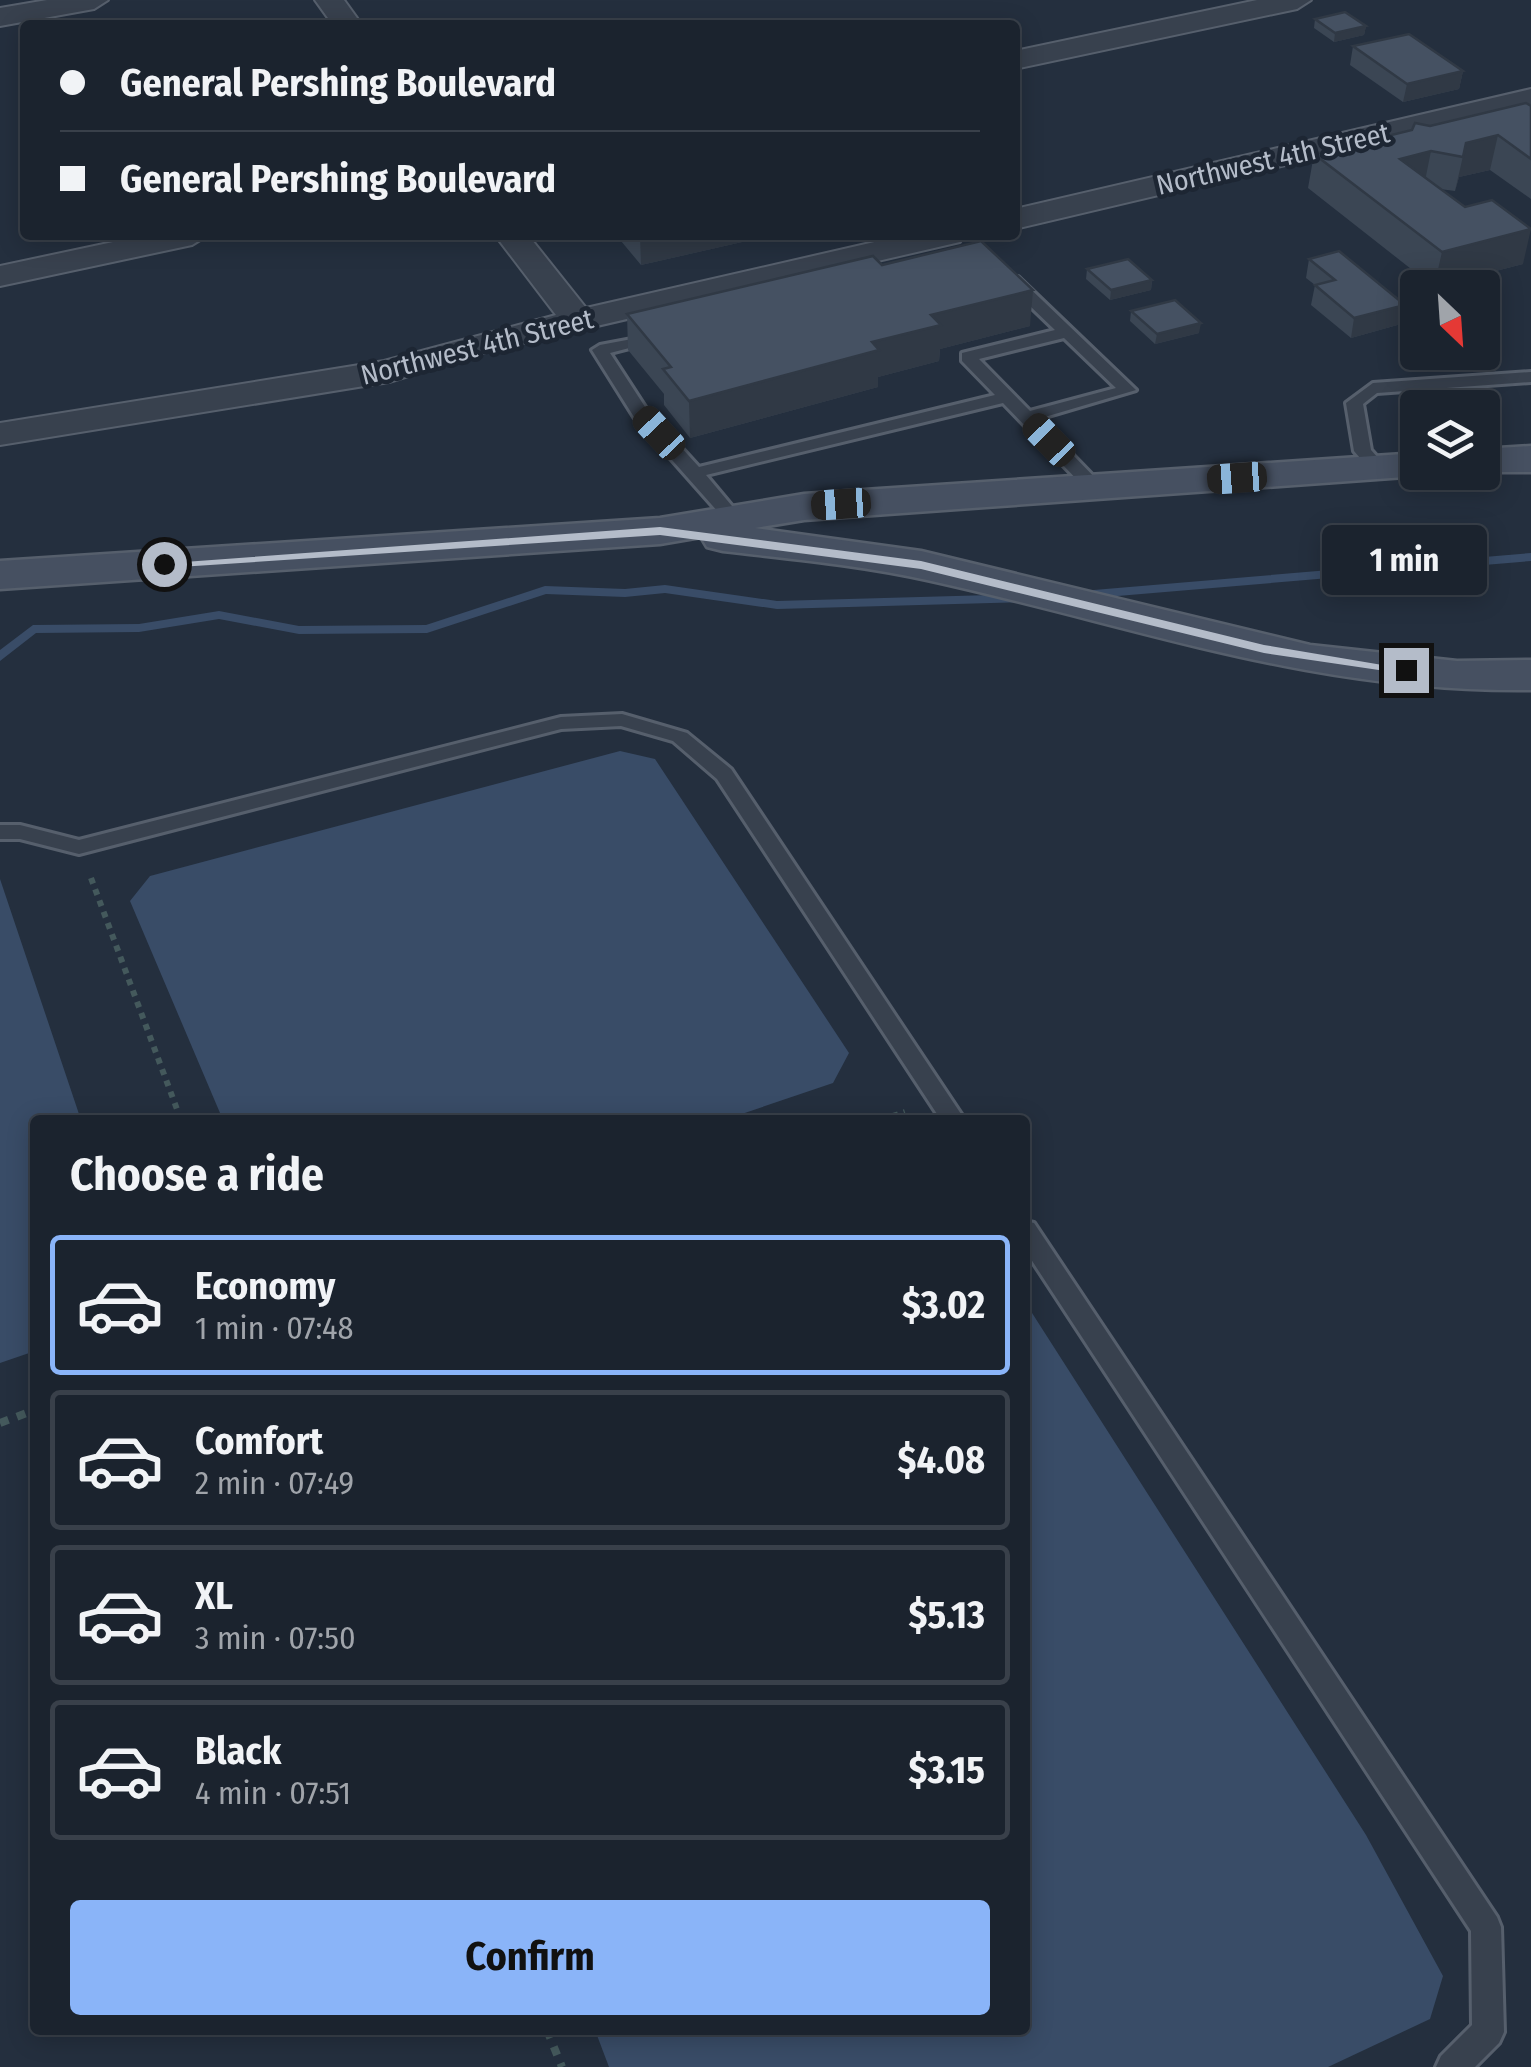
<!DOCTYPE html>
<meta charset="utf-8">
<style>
:root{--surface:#1b232e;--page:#282f3a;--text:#f1f3f6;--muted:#a0a4aa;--line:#39404a;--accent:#8ab4f8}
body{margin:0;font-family:"Fira Sans Condensed",sans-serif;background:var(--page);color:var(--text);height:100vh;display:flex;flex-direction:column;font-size:38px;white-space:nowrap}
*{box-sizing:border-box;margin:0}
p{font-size:32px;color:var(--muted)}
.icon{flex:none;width:55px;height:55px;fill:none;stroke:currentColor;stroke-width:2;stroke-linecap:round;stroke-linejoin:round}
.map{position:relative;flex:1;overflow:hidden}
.details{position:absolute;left:30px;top:1115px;width:1000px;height:920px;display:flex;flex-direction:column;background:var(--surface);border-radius:10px;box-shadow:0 5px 25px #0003,0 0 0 2px var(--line)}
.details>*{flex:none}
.hud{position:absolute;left:20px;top:20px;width:1000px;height:220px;border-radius:10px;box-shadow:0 5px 25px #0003,0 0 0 2px var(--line);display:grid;align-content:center;height:220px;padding:0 40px;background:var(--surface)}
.needle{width:65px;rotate:155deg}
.controls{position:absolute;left:1400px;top:270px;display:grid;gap:20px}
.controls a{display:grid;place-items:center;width:100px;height:100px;border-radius:10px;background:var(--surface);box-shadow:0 5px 25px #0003,0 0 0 2px var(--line);font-size:50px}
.end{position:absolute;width:45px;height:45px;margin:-22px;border:12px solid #b4bcc9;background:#111;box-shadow:0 0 0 5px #111}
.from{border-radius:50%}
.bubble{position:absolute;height:70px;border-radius:10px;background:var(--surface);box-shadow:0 5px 25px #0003,0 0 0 2px var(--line);font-size:32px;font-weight:700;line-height:70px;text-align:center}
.car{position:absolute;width:30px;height:60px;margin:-30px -15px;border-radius:12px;box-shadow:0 0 8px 2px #0007;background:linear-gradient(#222 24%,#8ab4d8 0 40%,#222 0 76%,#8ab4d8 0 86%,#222 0)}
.hud b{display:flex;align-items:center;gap:35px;height:95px;font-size:38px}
.hud b+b{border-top:2px solid var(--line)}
.hud i{width:25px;height:25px;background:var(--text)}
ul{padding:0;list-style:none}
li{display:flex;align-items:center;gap:30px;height:140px;margin:0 20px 15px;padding:0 20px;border:5px solid var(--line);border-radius:10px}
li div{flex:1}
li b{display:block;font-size:38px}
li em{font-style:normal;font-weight:700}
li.selected{border-color:var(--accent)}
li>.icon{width:90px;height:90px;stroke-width:1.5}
h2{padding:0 40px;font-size:45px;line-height:120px}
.button{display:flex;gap:20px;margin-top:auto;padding:20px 40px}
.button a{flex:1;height:115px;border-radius:10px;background:var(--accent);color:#111;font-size:40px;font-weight:700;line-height:115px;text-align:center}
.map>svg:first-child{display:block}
.water{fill:#394c67}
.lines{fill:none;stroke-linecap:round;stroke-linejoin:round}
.stream{fill:#394c67;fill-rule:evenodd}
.service-casing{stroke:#565f6c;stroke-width:6}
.minor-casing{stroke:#565f6c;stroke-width:4}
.secondary-casing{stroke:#565f6c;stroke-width:5}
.path-far1{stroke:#44595c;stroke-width:6;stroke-dasharray:6 6;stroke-linecap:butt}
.path{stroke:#44595c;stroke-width:8;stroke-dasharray:9 9;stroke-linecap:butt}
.service{fill:#38414e;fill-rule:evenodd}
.minor{fill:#38414e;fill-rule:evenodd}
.secondary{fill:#465061;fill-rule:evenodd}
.wall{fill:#3b4654}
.shaded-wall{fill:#303945}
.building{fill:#455162;stroke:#303945;stroke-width:2.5}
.route{fill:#b4bcc9}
.labels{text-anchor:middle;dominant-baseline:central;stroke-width:9;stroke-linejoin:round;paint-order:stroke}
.far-street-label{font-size:28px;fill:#b4bcc9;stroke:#1d2633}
</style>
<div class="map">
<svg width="1531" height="2067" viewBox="0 0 1531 2067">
<rect width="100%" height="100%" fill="#242f3e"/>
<path class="water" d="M620,751L655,759L849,1053L833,1083L724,1120H223L130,901L150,876Z
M0,879L81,1120H35V1351L0,1363Z
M1025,1302L1366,1835L1443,1976L1430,2019L1328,2067H609L595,2030H1025Z"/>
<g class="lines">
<path class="stream" d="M1531,553V561L1082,599L1076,595L1082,591Z
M665,585L777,601L1024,594L1030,598L1024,602L777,609L665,593L625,597L546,594L427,633L299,634L219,619L139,632L36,633L0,661V650L33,625L139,624L219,611L299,626L426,625L545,586L625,589Z"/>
<g class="service-casing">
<path id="service" d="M1006,277H1018L1136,390L1038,419L1101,484V492H1089L1003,403L706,475L742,518L733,523L727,522L634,417L592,350L600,345L664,333V339L610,353L647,410L699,467L995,395L962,361V353L1055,330L1006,283ZM1064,338L1116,388L1030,411L979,359Z
M1531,372V382L1377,393L1363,404L1371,450L1388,469L1385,473H1373L1354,451L1346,403L1373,383Z
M622,714L687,733L731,769L965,1120H941L717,779L673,741L621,726L561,729L79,854L20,839H0V825H20L79,840L561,717Z
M1025,1221L1034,1223L1497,1917L1501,1927L1504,2032L1499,2043L1475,2067H1436L1441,2056L1472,2025L1471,1931L1025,1250Z"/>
</g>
<g class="minor-casing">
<path id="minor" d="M47,0H108L94,9L0,26V8Z
M315,0H344L362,25H333Z
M1257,0H1311L1297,9L1015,69V51Z
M1531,89V107L1015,229V209Z
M146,235H208L192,245L0,286V266Z
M495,235H528L586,308L905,235H964L960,242L489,351L389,382L0,445V423L384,361L556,315Z"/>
</g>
<g class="secondary-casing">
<path id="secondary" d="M1531,446V472H1473H1482V449Z
M1418,453V472L1433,475L804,520L755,528L921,551L1310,645L1457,661L1531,660V690C1310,693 1138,626 927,580C860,565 791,559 723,551L707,547L701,537L660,544L0,589V561L660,518L804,494Z"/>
</g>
<path class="path-far1" d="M91,878L181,1120
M881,1120L905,1112"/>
<path class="path" d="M0,1423L35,1410
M547,2030L562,2067"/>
<use href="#service" class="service"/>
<use href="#minor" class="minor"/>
<use href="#secondary" class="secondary"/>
</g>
<path class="wall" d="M1315,19L1366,26L1364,35L1334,42L1314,28Z
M1353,46L1463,71L1459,89L1403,102L1350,65Z
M1531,106V199L1490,170L1459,177L1455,191L1440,189L1523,264L1434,287L1308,188L1314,154L1430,126Z
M616,235H773L641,265Z
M1309,259L1401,324L1351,338L1311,305L1315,285L1306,278Z
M1087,269L1152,280L1151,290L1110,300L1086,279Z
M1131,311L1199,333L1155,344L1130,321Z
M627,314L1030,326L940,349L939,361L878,377V387L690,438L664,405V394L628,350Z"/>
<path class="shaded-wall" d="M1366,26L1364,35L1334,42L1335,33Z
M1463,71L1459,89L1403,102L1407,84Z
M1498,135L1490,170L1459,177L1455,191L1466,143Z
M1431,151L1424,186L1400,159Z
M1531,229L1523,264L1434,287L1442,252Z
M640,235H773L641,265Z
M1152,280L1151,290L1110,300L1111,290Z
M1033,290L1030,326L940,349L939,361L878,377V387L690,438L689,401L872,342L931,315Z
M1405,305L1401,324L1351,338L1354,318Z
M1201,323L1199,333L1155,344L1157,334Z"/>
<path class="building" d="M1345,12L1366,26L1335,33L1315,19Z
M1409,34L1463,71L1407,84L1353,46Z
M1526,103L1531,106V159L1498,135L1466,143L1463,157L1431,151L1400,159L1465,207L1492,200L1531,229L1442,252L1314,154L1412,130L1415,123L1430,126Z
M981,241L1033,290L931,315L941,325L872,342L879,350L689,401L663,369L671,367L627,314L873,256L882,265Z
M1339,251L1405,305L1354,318L1315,285L1335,280L1309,259Z
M1128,259L1152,280L1111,290L1087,269Z
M1175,300L1201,323L1157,334L1131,311Z"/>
<path class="route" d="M660,527L921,561L1264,645L1412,670L1406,674L1264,653L921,569L660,535L164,568L157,564Z"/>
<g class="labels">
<g class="far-street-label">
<text transform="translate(1273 159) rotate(-13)">Northwest 4th Street</text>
<text transform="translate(477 347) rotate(-14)">Northwest 4th Street</text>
</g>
</g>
</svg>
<div class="controls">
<a><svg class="needle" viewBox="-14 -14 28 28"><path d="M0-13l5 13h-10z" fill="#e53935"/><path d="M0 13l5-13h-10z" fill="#a0a4aa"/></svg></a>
<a><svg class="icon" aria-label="layers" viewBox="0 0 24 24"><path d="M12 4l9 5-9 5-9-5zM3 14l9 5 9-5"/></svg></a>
</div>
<i class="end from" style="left:164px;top:564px"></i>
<i class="end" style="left:1406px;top:670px"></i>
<div class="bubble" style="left:1322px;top:525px;width:165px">1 min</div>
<i class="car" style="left:659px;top:433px;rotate:317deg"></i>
<i class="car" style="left:1049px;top:440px;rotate:316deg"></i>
<i class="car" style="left:1237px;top:478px;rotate:266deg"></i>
<i class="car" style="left:841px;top:504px;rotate:266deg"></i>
<div class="hud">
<b><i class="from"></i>General Pershing Boulevard</b>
<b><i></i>General Pershing Boulevard</b>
</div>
<section class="details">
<h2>Choose a ride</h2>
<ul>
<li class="selected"><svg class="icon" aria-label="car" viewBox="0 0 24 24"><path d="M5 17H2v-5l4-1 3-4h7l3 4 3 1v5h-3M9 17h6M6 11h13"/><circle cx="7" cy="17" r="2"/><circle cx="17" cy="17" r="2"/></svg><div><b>Economy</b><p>1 min · 07:48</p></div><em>$3.02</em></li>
<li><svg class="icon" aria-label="car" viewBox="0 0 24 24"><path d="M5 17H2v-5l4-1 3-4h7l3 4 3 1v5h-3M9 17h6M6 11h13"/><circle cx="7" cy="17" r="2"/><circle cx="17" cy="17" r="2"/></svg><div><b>Comfort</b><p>2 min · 07:49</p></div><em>$4.08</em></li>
<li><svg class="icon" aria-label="car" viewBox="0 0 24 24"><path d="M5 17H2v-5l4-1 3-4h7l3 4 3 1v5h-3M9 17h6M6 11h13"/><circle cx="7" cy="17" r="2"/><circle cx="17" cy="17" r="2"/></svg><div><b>XL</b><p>3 min · 07:50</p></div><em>$5.13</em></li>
<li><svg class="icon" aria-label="car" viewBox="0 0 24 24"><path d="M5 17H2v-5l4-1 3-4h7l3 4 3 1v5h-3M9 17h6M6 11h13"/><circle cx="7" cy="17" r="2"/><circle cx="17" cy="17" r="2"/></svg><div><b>Black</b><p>4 min · 07:51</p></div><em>$3.15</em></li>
</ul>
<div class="button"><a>Confirm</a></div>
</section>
</div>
